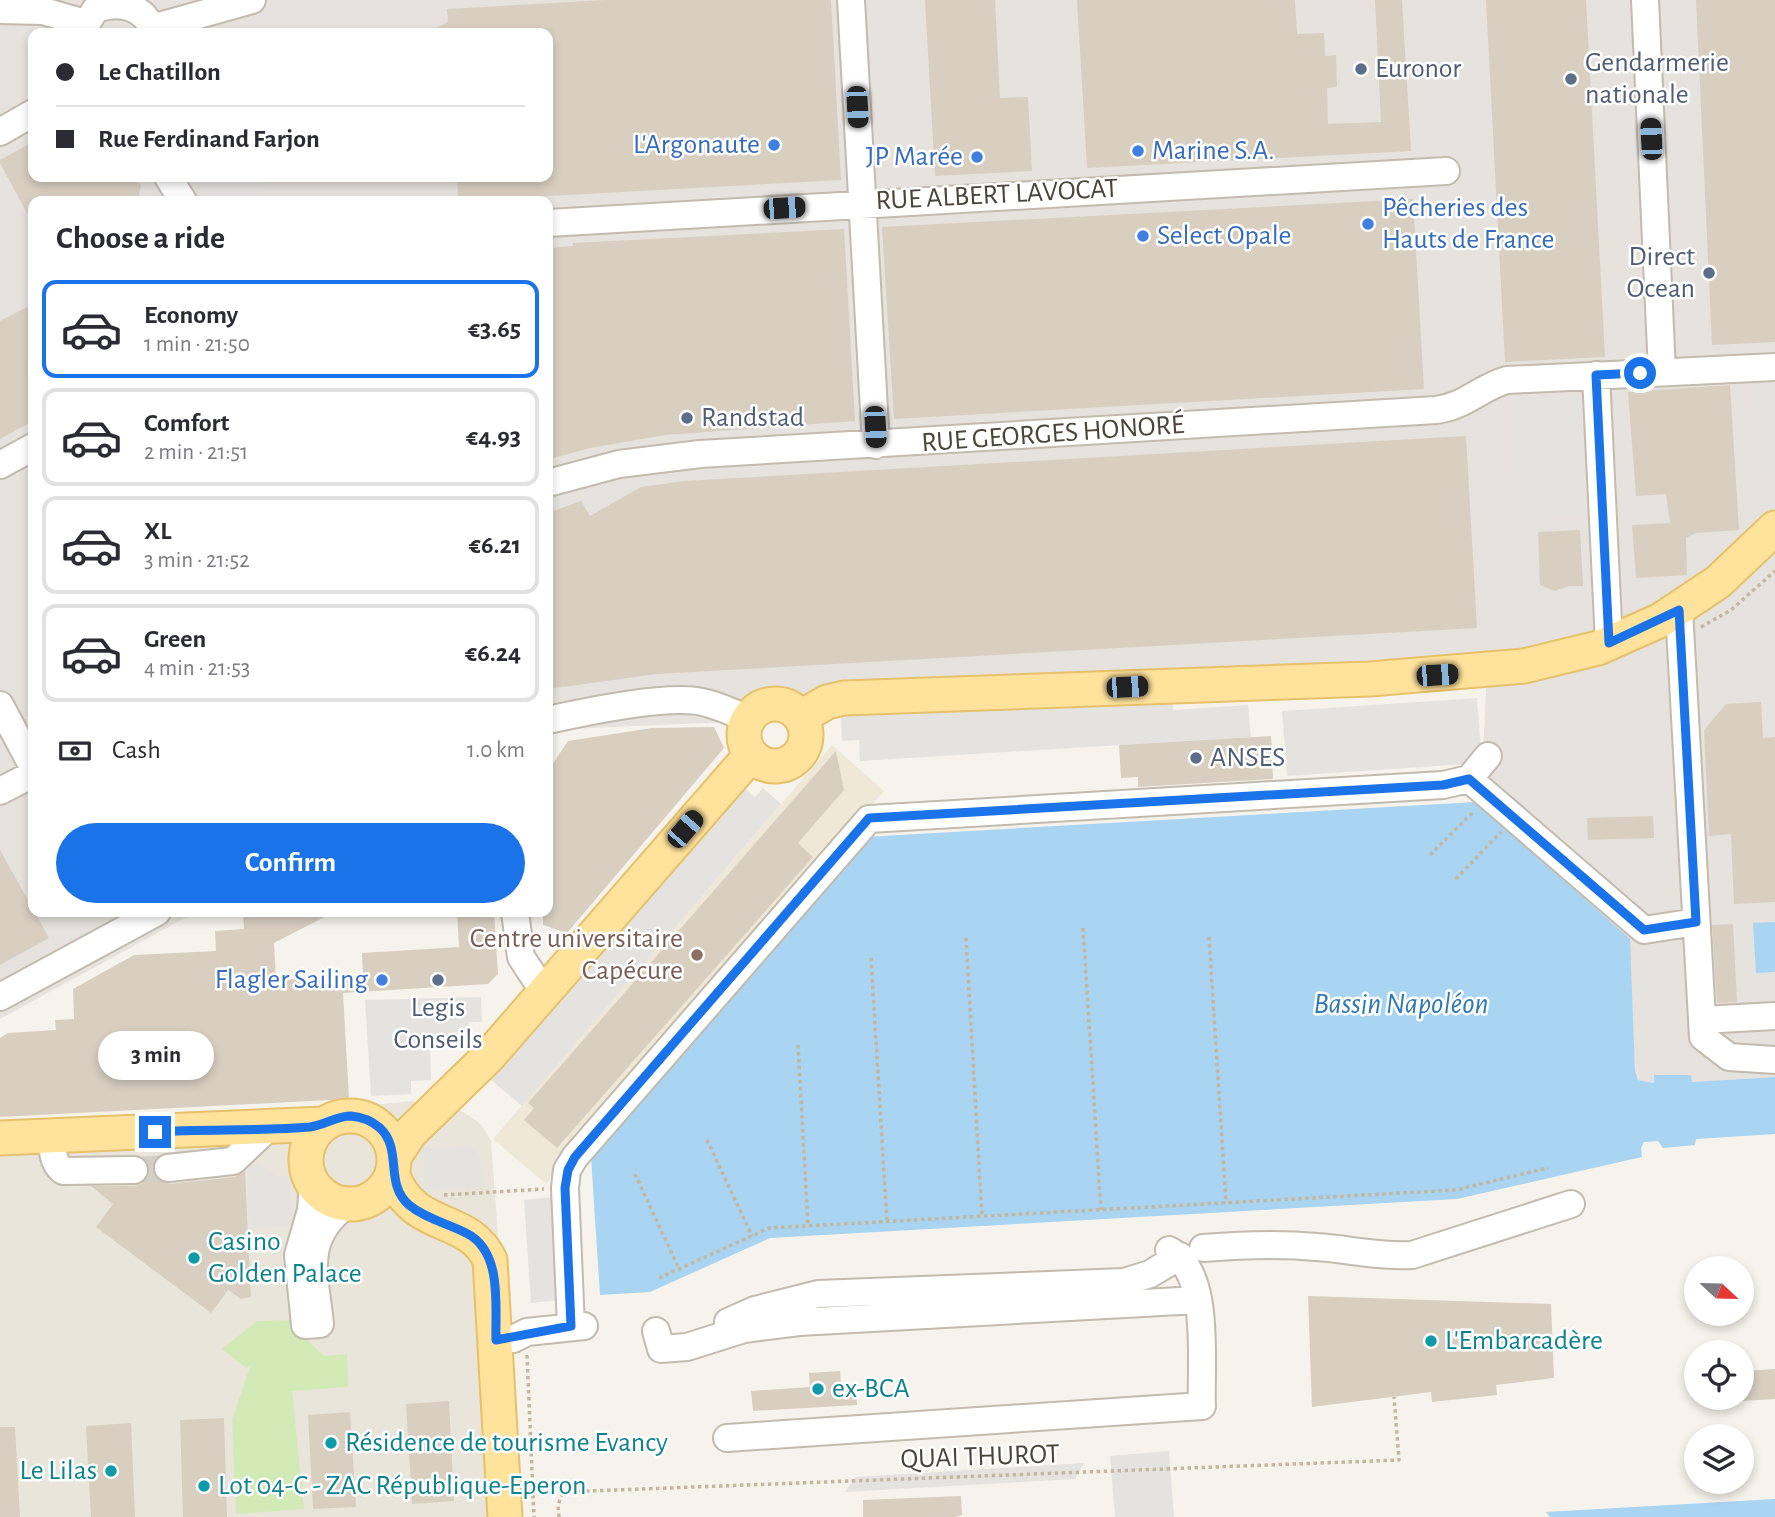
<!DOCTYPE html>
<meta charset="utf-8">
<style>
:root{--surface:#fff;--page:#f7f7f7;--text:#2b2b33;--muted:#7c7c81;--line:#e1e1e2;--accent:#1a73e8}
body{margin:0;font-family:"Alegreya Sans",sans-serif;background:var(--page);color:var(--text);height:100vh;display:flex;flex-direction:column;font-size:26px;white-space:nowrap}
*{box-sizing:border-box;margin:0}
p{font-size:23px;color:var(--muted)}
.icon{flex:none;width:38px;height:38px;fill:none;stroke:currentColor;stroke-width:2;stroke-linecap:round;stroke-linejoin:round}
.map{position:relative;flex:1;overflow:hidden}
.side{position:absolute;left:28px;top:196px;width:525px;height:721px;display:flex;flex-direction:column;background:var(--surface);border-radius:14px;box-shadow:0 4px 10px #0003}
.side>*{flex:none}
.guide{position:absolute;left:28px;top:28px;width:525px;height:154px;border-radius:14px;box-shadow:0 4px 10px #0003;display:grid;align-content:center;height:154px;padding:0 28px;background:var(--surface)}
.needle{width:46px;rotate:112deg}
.fabs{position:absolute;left:1684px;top:1256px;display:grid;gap:14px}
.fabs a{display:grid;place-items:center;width:70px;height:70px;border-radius:50%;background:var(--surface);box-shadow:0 4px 10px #0003;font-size:35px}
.end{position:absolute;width:32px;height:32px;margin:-16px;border:9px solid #1a73e8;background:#fff;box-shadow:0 0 0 4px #fff}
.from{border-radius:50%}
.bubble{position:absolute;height:49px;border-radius:24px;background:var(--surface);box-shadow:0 4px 10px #0003;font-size:23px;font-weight:600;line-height:49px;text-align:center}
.car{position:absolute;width:21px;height:42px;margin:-21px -10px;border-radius:9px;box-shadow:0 0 5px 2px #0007;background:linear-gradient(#222 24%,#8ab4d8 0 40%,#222 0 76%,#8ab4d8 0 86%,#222 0)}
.guide b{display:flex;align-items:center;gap:24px;height:66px;font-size:26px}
.guide b+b{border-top:2px solid var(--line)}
.guide i{width:18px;height:18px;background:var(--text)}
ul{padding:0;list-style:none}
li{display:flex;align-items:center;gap:21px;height:98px;margin:0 14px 10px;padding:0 14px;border:4px solid var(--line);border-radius:14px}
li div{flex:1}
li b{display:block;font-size:26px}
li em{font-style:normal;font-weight:600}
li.active{border-color:var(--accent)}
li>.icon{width:63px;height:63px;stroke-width:1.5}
h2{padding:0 28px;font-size:32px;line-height:84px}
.pay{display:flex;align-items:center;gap:18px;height:77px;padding:0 28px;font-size:26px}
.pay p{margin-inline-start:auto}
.cta{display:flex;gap:14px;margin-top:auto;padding:14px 28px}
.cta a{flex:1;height:80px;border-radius:42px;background:var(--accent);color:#fff;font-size:28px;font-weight:600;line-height:80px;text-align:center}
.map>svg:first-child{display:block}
.residential{fill:#eae5da}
.industrial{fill:#e6e2dd;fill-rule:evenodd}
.education{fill:#efe8d6}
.green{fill:#d2eab5}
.parking{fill:#e5e3e0}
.water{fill:#a9d4f2}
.building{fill:#d8cfc1}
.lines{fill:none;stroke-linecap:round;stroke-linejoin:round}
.minor-tunnel{stroke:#d4d0c8;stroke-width:26;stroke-dasharray:26 13;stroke-linecap:butt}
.minor-casing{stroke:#c2bbae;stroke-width:30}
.major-casing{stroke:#e6c16a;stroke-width:37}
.path{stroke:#c4b79f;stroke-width:3.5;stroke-dasharray:3.5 3.5;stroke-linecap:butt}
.minor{stroke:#fff;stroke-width:26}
.major{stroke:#ffe39c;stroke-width:33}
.route{stroke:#1a73e8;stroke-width:9}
.service-dot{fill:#5c6f8a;stroke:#fff;stroke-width:2.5}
.shop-dot{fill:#3f7fe0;stroke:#fff;stroke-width:2.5}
.education-dot{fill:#8d6e63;stroke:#fff;stroke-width:2.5}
.culture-dot{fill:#0f9aa8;stroke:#fff;stroke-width:2.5}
.labels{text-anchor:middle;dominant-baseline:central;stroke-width:5;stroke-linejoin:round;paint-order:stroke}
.service-label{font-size:28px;fill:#4e5e75;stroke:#fff;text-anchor:start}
.shop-label{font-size:28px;fill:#366cbe;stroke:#fff;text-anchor:end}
.street-label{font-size:28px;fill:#4b4439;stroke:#fff}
.education-label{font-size:28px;fill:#785e54;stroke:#fff;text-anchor:end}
.culture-label{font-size:28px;fill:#0d838f;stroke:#fff;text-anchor:start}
.water-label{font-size:30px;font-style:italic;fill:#2e7ab2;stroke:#fff}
</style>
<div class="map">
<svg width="1775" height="1517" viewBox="0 0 1775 1517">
<rect width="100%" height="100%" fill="#f6f3ec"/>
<path class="residential" d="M412,1101L460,1110L481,1124L491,1141L505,1331L513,1517H0V1128L244,1118Z"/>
<path class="industrial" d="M0,0H1775V1077L1692,1082L1691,1075H1655V1083L1638,1080L1635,1071L1629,939L1476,802L1482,780L1486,688L548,730V201H33V912H196L0,1019ZM33,33H548V177H33Z"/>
<path class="education" d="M832,745L884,791L546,1184L493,1139Z"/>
<path class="green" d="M297,1320L304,1337L324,1356L347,1354L348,1387L292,1391L304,1509L236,1514L232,1420L251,1364L246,1368L222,1349L257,1321Z"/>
<path class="parking" d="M180,177H259L274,201H195Z
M1775,383V468L1760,470L1756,384Z
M1582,395L1586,514L1519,517L1514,398Z
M1775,542V563L1724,607L1721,592Z
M1172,695L1173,710L1248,705L1251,737L860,761L859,740L842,741L841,716Z
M1477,698L1482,763L1287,776L1282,711Z
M742,786L755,797L763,788L781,804L522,1106L490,1079Z
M481,997L482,1022H468L469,1043L430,1044L431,1080L411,1081V1094L371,1096L365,1000Z
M472,1146L480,1156L485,1187L426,1190L423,1148Z
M259,1164L276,1176H290L293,1225L250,1229L248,1165Z
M554,1197L560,1300L531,1303L524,1200Z
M1169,1451L1174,1517H1115L1110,1456Z
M1084,1463L1075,1479L845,1492L856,1477Z"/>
<path class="water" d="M1476,802L1630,939L1635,1071L1638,1080L1654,1083V1075H1691L1692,1082L1775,1077V1134L1696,1139L1695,1145L1663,1148L1658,1141L1644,1142L1641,1148L1642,1157L1457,1199L770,1238L650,1292L600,1295L591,1157L865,837Z
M1775,922V972L1756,973L1753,923Z
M1775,1499V1517H1550L1546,1512Z"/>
<path class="building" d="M605,0H831L841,180L458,201L457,177H548V33H425L448,22L447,9Z
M925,0H995L1000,98L1028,97L1032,171L935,176Z
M1077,0H1295L1297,34L1324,33L1325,56L1336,55L1337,87L1327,88L1328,124L1381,122L1375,0H1402L1411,151L1087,168Z
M1486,0H1586L1605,357L1505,362Z
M1696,0H1775V342L1712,345Z
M33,142V177H136L141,186L137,201H33V224L0,163V160Z
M1413,199L1424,389L894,419L882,227Z
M844,229L855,421L665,435L590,448L550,459L548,394H553V364H548V248L573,246V243Z
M33,304V421L0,439V321Z
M1730,385L1739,530L1696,533L1686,538L1687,575L1636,578L1632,525L1670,523L1666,494L1636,496L1628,392Z
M1466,436L1477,628L657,674L548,689V513L581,501L590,516L641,487L685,481Z
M1580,530L1583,586H1569L1555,591L1540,585L1538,532Z
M1761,702L1763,738L1775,737V902L1734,904L1731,834L1709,836L1704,730L1726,704Z
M714,727L724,748L567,933L543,925V912H548V771L568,741L652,728Z
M1271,736L1273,779L1138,787V777L1121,778L1119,745Z
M836,751L844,790L798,843L813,857L557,1148L524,1120L534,1108L528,1103Z
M1653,816L1654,838L1588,840L1587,818Z
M0,850L49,938L0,965Z
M243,912H334L274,943L276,980L363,975L362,953L459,947L457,912H494L498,974L488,984L343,993L349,1099L0,1117V1038L8,1033L56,1030L55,1020L74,1019L73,989L134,955L216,951L215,931L244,929Z
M1733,924L1737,1002L1717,1003L1712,925Z
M245,1171L251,1297L241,1299L228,1290L211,1313L96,1227L113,1204L91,1186H135L143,1183L149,1174L170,1184L235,1177Z
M1308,1296L1551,1304L1554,1378L1496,1385L1497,1395L1432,1402L1431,1392L1312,1407Z
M1775,1369V1399L1741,1401V1371Z
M840,1371L841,1386L856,1385L857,1405L753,1411L751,1391L810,1387L809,1373Z
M449,1401L454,1501L412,1504L406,1404Z
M350,1412L356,1507L313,1509L308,1415Z
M224,1418L227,1517H183L180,1420Z
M131,1423L135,1517H91L86,1426Z
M0,1427H15L20,1517H0Z
M961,1496L962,1515L955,1517H863V1500Z"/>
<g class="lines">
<path class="minor-tunnel" d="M134,1170L168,1168"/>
<g class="minor-casing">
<path id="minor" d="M851,0L876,445
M1645,0L1662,372
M0,10L43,11L85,23
M152,28L252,0
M81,33L95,10C118,0 147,6 153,33
M0,132L33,113
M168,177L183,201
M548,223L1446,171
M1596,375L1609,643
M0,465L33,447
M548,483L619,464L700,454L1436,410C1464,407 1481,387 1507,380L1775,367
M1679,610L1703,1037L1729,1057L1775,1060
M0,705L33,767
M548,720C584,712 662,696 697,701C715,704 732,712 748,719
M1469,779L1644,930L1696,922
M0,791L33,774
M515,912L521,957L544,992
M0,997L157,912
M1702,1020L1775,1016
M54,1137C52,1150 52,1162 63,1171L134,1170
M168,1168L233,1161L269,1127
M313,1184L311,1210L298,1255L305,1325L320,1324C315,1274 301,1240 346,1205
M1203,1248C1240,1245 1278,1243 1316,1247C1349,1249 1379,1257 1412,1255L1571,1204
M728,1322L755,1310L818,1294L1124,1282L1150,1274L1180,1256
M571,1326L565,1188L567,1170L575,1157L869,819L1443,785L1469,779L1488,756
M656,1331L661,1349L687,1347L744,1329L799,1322L1198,1300
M496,1340L513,1339L527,1332L584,1326
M727,1438L1202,1406C1200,1364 1212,1272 1169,1250"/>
</g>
<g class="major-casing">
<path id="major" d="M744 735a31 31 0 1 1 62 0a31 31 0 1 1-62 0Z
M801,717L827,702L844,698L1370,679L1524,666L1598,648L1661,620L1718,582L1775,528
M306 1160a44 44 0 1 1 88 0a44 44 0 1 1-88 0Z
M0,1138L324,1124
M394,1157L410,1133L489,1056L751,755
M392,1173C413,1234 467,1212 490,1260L505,1517"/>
</g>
<path class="path" d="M1701,627L1731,610L1775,571
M1430,855L1473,812
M1456,879L1501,832
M1083,928L1101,1210
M1209,937L1226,1203
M966,938L982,1217
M871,958L887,1222
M798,1045L808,1226
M707,1140L752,1236
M635,1174L679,1269
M444,1195L544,1189
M659,1278L769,1228L1456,1190L1548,1168
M527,1355L534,1517
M559,1517L558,1505L563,1492L1399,1460L1394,1397"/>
<use href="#minor" class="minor"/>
<use href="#major" class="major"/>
</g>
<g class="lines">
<path class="route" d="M155,1132C207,1129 259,1131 310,1127C325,1125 336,1116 351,1116C362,1117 372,1121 380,1128C403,1150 384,1183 409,1205C426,1219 447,1223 466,1233C503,1251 495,1306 496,1340L571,1326L565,1188L568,1170L575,1157L869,818L1443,785L1469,779L1644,930L1696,922L1679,610L1609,643L1596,375L1640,373"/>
</g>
<g class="service-dot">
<circle cx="1361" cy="69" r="7"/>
<circle cx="1571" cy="79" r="7"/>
<circle cx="1709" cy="273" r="7"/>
<circle cx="687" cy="418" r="7"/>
<circle cx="1196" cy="758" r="7"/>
<circle cx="438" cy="980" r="7"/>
</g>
<g class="shop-dot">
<circle cx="774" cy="145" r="7"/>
<circle cx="1138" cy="151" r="7"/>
<circle cx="977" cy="157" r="7"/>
<circle cx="1368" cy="224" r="7"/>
<circle cx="1143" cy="236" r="7"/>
<circle cx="382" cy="980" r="7"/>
</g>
<circle class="education-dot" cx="697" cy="955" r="7"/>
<g class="culture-dot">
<circle cx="194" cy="1258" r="7"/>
<circle cx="1431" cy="1341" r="7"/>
<circle cx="818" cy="1389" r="7"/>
<circle cx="331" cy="1443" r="7"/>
<circle cx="111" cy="1471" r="7"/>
<circle cx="204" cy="1486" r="7"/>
</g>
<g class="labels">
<g class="service-label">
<text x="1585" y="63">Gendarmerie<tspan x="1585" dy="32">nationale</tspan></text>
<text x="1375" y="69">Euronor</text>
<text x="1695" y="257" text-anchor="end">Direct<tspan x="1695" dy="32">Ocean</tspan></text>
<text x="701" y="418">Randstad</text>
<text x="1210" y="758">ANSES</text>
<text x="438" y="1008" text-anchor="middle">Legis<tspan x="438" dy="32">Conseils</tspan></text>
</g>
<g class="shop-label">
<text x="760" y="145">L'Argonaute</text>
<text x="1152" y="151" text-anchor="start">Marine S.A.</text>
<text x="963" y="157">JP Marée</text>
<text x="1382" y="208" text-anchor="start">Pêcheries des<tspan x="1382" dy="32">Hauts de France</tspan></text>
<text x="1157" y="236" text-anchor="start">Select Opale</text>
<text x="368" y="980">Flagler Sailing</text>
</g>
<g class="street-label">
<text transform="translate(997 195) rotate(-3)">RUE ALBERT LAVOCAT</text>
<text transform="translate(1053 434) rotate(-4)">RUE GEORGES HONORÉ</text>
<text transform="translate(980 1457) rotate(-2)">QUAI THUROT</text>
</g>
<g class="education-label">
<text x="683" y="939">Centre universitaire<tspan x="683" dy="32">Capécure</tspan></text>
</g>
<g class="culture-label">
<text x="208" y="1242">Casino<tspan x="208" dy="32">Golden Palace</tspan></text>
<text x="1445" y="1341">L'Embarcadère</text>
<text x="832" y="1389">ex-BCA</text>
<text x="345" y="1443">Résidence de tourisme Evancy</text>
<text x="97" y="1471" text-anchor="end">Le Lilas</text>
<text x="218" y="1486">Lot 04-C - ZAC République-Eperon</text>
</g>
<g class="water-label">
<text x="1401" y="1004">Bassin Napoléon</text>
</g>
</g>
</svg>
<div class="fabs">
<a><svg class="needle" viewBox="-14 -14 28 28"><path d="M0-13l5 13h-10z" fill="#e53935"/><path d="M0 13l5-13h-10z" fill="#7c7c81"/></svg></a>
<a><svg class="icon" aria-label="locate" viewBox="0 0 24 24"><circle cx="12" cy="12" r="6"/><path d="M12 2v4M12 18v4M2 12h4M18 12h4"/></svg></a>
<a><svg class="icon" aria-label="layers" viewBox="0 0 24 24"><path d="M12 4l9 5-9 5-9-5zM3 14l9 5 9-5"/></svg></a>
</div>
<i class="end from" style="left:1640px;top:373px"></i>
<i class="end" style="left:155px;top:1132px"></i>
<div class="bubble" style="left:98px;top:1031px;width:116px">3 min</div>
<i class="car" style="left:857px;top:107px;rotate:177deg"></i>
<i class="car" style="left:1651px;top:139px;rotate:357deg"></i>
<i class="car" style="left:784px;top:208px;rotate:86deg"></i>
<i class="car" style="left:875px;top:427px;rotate:177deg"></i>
<i class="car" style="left:1437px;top:675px;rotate:86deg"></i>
<i class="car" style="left:1127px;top:687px;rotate:87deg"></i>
<i class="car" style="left:685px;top:829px;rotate:41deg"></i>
<div class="guide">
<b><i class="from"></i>Le Chatillon</b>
<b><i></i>Rue Ferdinand Farjon</b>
</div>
<section class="side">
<h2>Choose a ride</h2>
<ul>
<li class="active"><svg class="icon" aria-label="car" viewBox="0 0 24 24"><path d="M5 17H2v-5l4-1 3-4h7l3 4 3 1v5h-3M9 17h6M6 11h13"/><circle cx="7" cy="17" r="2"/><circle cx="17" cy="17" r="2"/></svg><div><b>Economy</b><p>1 min · 21:50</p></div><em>€3.65</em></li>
<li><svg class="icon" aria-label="car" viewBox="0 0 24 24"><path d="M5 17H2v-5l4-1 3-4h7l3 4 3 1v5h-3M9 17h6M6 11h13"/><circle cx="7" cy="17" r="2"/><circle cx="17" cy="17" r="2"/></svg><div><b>Comfort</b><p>2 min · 21:51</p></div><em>€4.93</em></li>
<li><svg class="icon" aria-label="car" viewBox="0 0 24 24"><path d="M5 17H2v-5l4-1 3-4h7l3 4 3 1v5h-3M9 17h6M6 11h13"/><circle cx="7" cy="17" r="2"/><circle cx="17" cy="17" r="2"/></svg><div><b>XL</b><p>3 min · 21:52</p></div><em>€6.21</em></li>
<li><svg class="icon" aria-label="car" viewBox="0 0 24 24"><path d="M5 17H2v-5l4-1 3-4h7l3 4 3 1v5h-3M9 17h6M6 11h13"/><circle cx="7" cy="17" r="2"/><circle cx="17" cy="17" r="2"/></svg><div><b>Green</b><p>4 min · 21:53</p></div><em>€6.24</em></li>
</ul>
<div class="pay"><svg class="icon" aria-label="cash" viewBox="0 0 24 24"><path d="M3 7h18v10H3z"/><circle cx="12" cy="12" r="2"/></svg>Cash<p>1.0 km</p></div>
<div class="cta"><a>Confirm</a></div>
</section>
</div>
